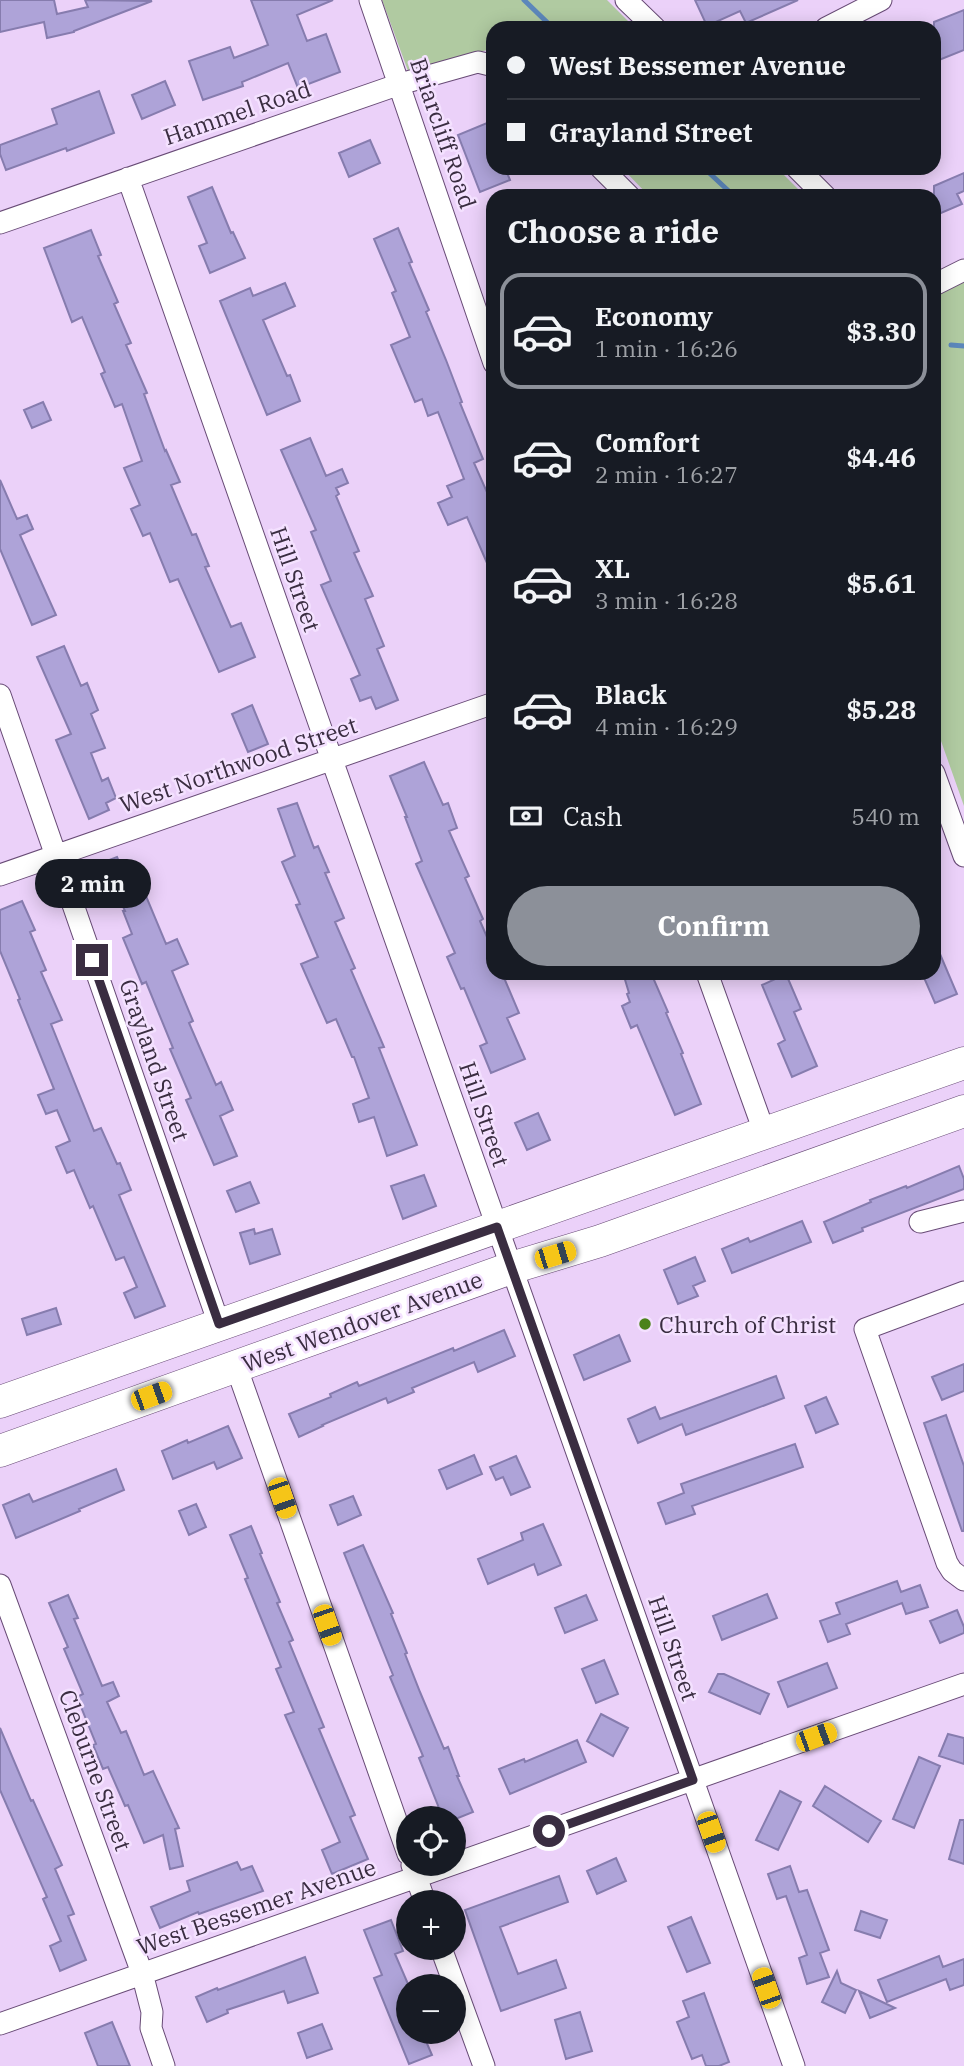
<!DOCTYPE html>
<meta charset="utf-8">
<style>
:root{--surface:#171b24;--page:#20242c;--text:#f1f3f6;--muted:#9ea1a6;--line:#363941;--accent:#8c9099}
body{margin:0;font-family:"IBM Plex Serif",serif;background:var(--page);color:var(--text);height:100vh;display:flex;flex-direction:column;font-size:26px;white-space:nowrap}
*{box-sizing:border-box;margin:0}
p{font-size:23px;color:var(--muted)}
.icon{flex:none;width:38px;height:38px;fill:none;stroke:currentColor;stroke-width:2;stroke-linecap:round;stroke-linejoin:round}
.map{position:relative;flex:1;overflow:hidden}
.side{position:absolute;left:486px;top:189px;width:455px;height:791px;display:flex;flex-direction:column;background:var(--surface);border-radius:21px;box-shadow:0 4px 18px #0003}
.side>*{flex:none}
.hud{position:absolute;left:486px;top:21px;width:455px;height:154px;border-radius:21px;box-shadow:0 4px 18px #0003;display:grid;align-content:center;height:154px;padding:0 21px;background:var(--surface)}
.controls{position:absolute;left:396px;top:1806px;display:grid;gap:14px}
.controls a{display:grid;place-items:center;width:70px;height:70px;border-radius:50%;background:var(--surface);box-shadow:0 4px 18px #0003;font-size:35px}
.end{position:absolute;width:32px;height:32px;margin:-16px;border:9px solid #3a2d41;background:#fff;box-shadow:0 0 0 4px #fff}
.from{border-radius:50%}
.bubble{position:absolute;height:49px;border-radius:24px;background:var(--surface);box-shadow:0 4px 18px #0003;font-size:23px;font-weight:800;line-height:49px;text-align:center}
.car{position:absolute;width:21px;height:42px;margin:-21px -10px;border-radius:9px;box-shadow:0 0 5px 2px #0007;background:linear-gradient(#f5c518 24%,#345 0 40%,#f5c518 0 76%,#345 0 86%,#f5c518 0)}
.hud b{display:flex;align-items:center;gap:24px;height:66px;font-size:26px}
.hud b+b{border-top:2px solid var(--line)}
.hud i{width:18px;height:18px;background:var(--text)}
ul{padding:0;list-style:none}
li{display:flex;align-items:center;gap:21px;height:116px;margin:0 14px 10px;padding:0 7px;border:4px solid transparent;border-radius:21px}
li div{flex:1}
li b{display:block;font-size:26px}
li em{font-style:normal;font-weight:800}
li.current{border-color:var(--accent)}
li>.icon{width:63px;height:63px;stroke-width:1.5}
h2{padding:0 21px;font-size:32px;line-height:84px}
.pay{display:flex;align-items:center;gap:18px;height:77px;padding:0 21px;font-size:26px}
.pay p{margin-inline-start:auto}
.button{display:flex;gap:14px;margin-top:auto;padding:14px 21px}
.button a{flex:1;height:80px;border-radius:42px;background:var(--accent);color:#fff;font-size:28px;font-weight:800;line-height:80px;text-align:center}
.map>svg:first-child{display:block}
.green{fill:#b0caa1}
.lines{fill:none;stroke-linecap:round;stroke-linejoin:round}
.stream{stroke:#5c87bb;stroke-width:5}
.building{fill:#aea3d8;stroke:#867cae;stroke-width:2}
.minor-casing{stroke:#684b76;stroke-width:23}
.highway-casing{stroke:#684b76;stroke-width:33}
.minor{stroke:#fff;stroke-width:21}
.highway{stroke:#fff;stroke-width:32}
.route{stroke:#3a2d41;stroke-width:9}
.poi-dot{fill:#4b8219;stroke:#f4e1ff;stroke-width:2.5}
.labels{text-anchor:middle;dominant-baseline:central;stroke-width:5;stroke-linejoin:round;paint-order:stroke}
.street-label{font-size:23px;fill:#3a2d41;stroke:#f4e1ff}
.poi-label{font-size:23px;fill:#3a2d41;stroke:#f4e1ff;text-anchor:start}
</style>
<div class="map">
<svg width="964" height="2066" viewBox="0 0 964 2066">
<rect width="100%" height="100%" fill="#ebd1f9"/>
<path class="green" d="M382,0H607L635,28H494L493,53L487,50L408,71Z
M622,168H777L805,196H649Z
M964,270V806L935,724V285Z"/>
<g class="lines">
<path class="stream" d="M524,0L553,28
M704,168L734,196
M951,345L964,346"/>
</g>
<path class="building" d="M0,0H54L57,14L88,7L85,0L152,1L74,31V32L47,38L44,22L0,32Z
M251,0H333L297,15L307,41L326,34L340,72L298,88L288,63L242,82L243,86L203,100L189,61L230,47L234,58L268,45Z
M695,0H798L746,23L740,11L707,26Z
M964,10V50L934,62V22Z
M165,81L175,105L142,119L132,95Z
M99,91L114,133L67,151L66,148L6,170L0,154V145L57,124L52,109Z
M487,123L494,139V168H505L510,180L480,192L458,135Z
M370,140L380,163L349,177L339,153Z
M964,173V191L957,194L962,204L934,216V186Z
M212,187L231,233L233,232L245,258L210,273L199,246L207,243L188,197Z
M398,228L412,262L409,263L429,310L426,312L446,360L462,402L460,403L483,459L474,463L494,508V579L467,517L448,525L438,503L452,497L447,486L464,479L438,412L428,416L422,399L415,402L391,345L410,337L392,293L396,291L374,239Z
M91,230L101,255L98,256L118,302L114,304L131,343L126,345L147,393L144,394L165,451L166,450L180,482L171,485L192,535L196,534L209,566L205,567L231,627L241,623L255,657L219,672L178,579L170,582L150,533L143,536L131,509L140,505L124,468L142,461L122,404L115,407L101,374L105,372L82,317L72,322L44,248Z
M285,283L295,306L263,320L287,376L290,375L300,401L267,415L220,301L250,288L253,296Z
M43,402L51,420L32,428L24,410Z
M310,438L326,476L342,469L348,483L336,488L339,494L336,496L359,551L354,553L373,596L365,599L384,646L377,649L398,700L376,709L371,697L360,701L351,679L360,675L321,585L331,581L311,532L316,530L281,450Z
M0,480L17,519L27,515L33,529L20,535L56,615L32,625L0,549Z
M64,646L81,686L87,683L98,710L91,714L105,748L91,753L102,781L108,778L116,798L106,803L109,810L89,819L56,740L71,734L37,657Z
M252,705L268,744L248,752L232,714Z
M424,762L443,805L448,803L457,828L449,831L469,876L465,878L483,919L480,921L494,953V973H502L519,1013L507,1018L525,1059L491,1073L480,1046L487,1043L464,988L461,989L447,957L455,953L416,864L422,861L405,817H407L390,776Z
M297,803L314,848L318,846L329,872L325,873L344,918L335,922L355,968L351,970L384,1047L379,1048L417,1145L387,1156L374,1117L359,1122L353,1104L369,1098L354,1057H352L336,1019L327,1023L301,964L318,957L296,905L300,904L282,862L295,856L278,809Z
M117,857L122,869L133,865L166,944L177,939L188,964L172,971L193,1021L189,1023L216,1085L221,1082L233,1110L220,1116L237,1156L214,1165L186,1100L191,1098L170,1049L173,1048L146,982L142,984L123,938L132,934L123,911H125L104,862Z
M22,901L35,930L30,932L46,970L41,972L62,1020L51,1024L94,1131L101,1128L117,1164L120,1163L131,1190L119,1195L165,1306L135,1318L124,1293L137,1287L124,1257L116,1260L93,1206L90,1208L74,1170L67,1173L56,1147L70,1141L57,1110L46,1114L38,1095L54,1089L18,1000L20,999L0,951V910Z
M934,940L957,994L935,1003L922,973H934Z
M623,973H651L668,1012L666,1013L683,1053L681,1054L701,1104L675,1115L637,1025L631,1028L622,1006L630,1002L627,994L629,993Z
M786,974L801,1009L794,1012L817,1066L792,1077L778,1044L785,1040L762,985Z
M538,1113L550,1140L527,1150L515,1123Z
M959,1166L964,1179V1189L862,1228L863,1231L833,1243L824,1222L871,1202L870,1200L906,1186L907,1188Z
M424,1175L436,1206L403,1219L391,1186Z
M250,1182L259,1203L236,1212L227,1191Z
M802,1221L811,1242L732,1273L722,1249L748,1238L750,1242Z
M254,1229L255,1234L272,1229L280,1254L250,1264L240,1233Z
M695,1257L705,1281L693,1286L698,1296L678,1304L664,1270Z
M56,1308L61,1324L27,1335L22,1319Z
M504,1330L515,1356L478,1372L474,1362L412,1388L414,1392L388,1403L386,1398L322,1425L323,1426L299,1437L289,1414L331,1397L330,1394L357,1382L359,1386L453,1348L454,1351Z
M619,1335L630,1361L584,1380L574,1355Z
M964,1364V1391L942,1400L932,1377Z
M776,1376L784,1398L686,1435L682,1424L638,1443L628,1419L655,1407L660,1419Z
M826,1397L838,1424L816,1433L805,1406Z
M946,1415L964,1466V1531H962L924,1423Z
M228,1426L242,1458L217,1469L214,1462L173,1479L162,1451L187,1440L188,1443Z
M795,1444L803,1467L692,1506L695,1514L666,1524L658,1503L684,1493L681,1484Z
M474,1455L482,1474L447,1489L439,1470Z
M516,1456L530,1487L511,1495L503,1477L496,1480L490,1467Z
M116,1469L124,1490L79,1509L80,1511L16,1538L3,1505L29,1494L33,1502Z
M353,1496L361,1515L338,1525L330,1505Z
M196,1504L206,1527L189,1535L179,1511Z
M543,1524L561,1565L538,1575L534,1564L488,1584L478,1559L523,1540L521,1533Z
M251,1526L262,1553L260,1554L280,1602L277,1603L293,1640L289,1642L324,1727L319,1729L355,1815L350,1817L368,1859L332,1874L322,1850L340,1842L285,1715L294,1712L276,1669L281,1667L245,1579L248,1578L230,1535Z
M363,1545L393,1613L391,1614L407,1653L405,1654L420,1692L444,1749L448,1747L459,1776H457L473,1812L458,1818H443L419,1758L423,1756L390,1677L393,1675L344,1553Z
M897,1581L901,1592L920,1585L928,1607L906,1614L902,1603L846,1624L850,1634L828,1642L820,1621L840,1614L836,1603Z
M767,1594L777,1618L722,1640L713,1616Z
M68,1595L78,1618L74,1619L102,1686L113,1682L119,1696L107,1702L121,1733L126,1731L144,1775L153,1771L179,1828L175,1829L183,1866L170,1869L163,1835L144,1843L128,1805L125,1806L108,1767L103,1769L93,1745L96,1744L77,1697L83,1694L64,1649L68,1647L49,1603Z
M586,1595L597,1620L565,1633L555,1608Z
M957,1610L964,1627V1633L940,1643L930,1621Z
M604,1660L618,1694L596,1703L582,1669Z
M827,1663L837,1688L788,1707L778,1682Z
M718,1674H724L769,1694L760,1714L709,1692Z
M601,1714L628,1728L613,1756L587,1741Z
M0,1728L31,1801L33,1800L62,1865L55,1869L74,1914L68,1916L86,1960L60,1971L50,1946L61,1941L43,1899L47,1897L0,1790Z
M948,1734L964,1738V1764L939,1756Z
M577,1740L586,1762L510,1794L499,1769L524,1759L525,1762Z
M919,1757L940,1766L914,1828L893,1819Z
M825,1786L881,1821L868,1842L813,1806Z
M780,1791L801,1802L778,1850L756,1840Z
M960,1820H964V1864L949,1859Z
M616,1858L626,1881L597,1894L587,1871Z
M237,1862L241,1870L252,1866L263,1891L199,1914L198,1912L160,1928L151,1907L190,1891L187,1881Z
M790,1866L799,1892L807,1890L829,1950L820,1953L829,1977L807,1984L799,1958L807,1955L786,1896L777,1899L768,1874Z
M559,1876L568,1902L500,1927L518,1974L556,1960L566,1988L501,2011L465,1910Z
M861,1911L887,1920L880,1938L855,1930Z
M691,1917L710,1963L687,1972L668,1927Z
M391,1920L403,1951L395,1954L408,1984V2032H422L432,2055L409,2064L374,1978L382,1975L364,1930Z
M939,1956L943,1967L964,1959V1985L950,1990L946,1979L887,2002L878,1980Z
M305,1957L318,1993L288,2003L284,1991L227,2010L228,2013L207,2022L196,1997L217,1988L218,1990Z
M837,1971L841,1983L856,1990L845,2013L822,2002Z
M859,1991L895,2008L870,2018Z
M704,1993L729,2062L719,2066H706L702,2055L692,2059L677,2022L689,2017L683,2001Z
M580,2012L592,2051L566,2059L555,2020Z
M112,2022L130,2066H98L85,2033Z
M322,2024L332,2049L307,2058L298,2033Z"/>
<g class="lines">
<g class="minor-casing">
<path id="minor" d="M370,0L494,363
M626,0L655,28
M826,28L881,0
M601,168L629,196
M797,168L825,196
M128,178L332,760L794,2066
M0,223L400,84L478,62L494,66
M934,285L964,270
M0,695L219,1324
M934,773L964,856
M0,875L494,703
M707,973L765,1134
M920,1222L964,1211
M964,1292L865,1329L947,1563L952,1571L964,1580
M236,1366L408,1854
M0,1585L142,1973L152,2012L151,2028L164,2066
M412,1865L425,1902
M441,1948L484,2066
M0,2024L964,1684"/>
</g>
<g class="highway-casing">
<path id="highway" d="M0,1402L964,1063
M0,1451L511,1268L600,1241L964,1111"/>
</g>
<use href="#minor" class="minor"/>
<use href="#highway" class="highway"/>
</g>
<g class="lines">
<path class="route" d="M92,960L219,1324L497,1227L693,1780L549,1831"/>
</g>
<circle class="poi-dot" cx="645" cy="1324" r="7"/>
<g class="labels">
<g class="street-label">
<text transform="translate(237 112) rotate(-19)">Hammel Road</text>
<text transform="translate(444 133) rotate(71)">Briarcliff Road</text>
<text transform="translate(296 579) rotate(71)">Hill Street</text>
<text transform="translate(238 764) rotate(-19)">West Northwood Street</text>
<text transform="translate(155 1060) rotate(71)">Grayland Street</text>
<text transform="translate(485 1114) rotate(71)">Hill Street</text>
<text transform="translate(362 1321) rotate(-20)">West Wendover Avenue</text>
<text transform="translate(674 1648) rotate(71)">Hill Street</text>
<text transform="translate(96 1770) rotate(70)">Cleburne Street</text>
<text transform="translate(256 1906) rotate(-19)">West Bessemer Avenue</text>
</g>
<g class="poi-label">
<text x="659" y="1324">Church of Christ</text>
</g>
</g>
</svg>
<div class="controls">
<a><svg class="icon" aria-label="locate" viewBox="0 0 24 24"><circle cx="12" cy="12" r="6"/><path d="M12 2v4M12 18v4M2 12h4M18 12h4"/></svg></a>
<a>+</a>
<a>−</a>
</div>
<i class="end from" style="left:549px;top:1831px"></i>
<i class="end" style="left:92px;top:960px"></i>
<div class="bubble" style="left:35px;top:859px;width:116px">2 min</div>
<i class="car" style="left:555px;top:1255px;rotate:73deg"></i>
<i class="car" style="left:151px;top:1396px;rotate:70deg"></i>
<i class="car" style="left:282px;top:1498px;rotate:161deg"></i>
<i class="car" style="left:327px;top:1625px;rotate:161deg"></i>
<i class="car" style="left:816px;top:1737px;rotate:70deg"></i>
<i class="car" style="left:711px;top:1832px;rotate:161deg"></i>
<i class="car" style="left:766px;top:1988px;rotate:341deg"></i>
<div class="hud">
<b><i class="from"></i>West Bessemer Avenue</b>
<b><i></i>Grayland Street</b>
</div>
<section class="side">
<h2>Choose a ride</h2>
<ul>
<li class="current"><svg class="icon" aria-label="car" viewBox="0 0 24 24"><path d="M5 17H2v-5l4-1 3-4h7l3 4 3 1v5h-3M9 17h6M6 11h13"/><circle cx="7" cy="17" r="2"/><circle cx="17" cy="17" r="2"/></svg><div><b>Economy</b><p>1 min · 16:26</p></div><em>$3.30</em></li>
<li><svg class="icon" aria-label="car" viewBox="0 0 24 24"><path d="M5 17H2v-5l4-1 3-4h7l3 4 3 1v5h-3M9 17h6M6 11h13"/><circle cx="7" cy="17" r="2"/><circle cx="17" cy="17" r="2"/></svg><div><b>Comfort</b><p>2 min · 16:27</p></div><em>$4.46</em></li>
<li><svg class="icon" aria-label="car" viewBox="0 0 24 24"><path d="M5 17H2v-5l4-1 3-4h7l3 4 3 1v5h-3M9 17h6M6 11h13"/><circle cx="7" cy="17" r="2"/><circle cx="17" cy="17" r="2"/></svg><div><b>XL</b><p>3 min · 16:28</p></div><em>$5.61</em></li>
<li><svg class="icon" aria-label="car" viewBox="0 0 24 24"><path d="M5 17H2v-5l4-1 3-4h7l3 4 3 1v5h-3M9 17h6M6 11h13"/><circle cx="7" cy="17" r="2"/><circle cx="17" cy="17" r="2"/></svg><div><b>Black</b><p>4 min · 16:29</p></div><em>$5.28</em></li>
</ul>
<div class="pay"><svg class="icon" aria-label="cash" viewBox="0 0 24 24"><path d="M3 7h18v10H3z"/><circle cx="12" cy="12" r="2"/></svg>Cash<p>540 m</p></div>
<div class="button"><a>Confirm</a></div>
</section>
</div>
